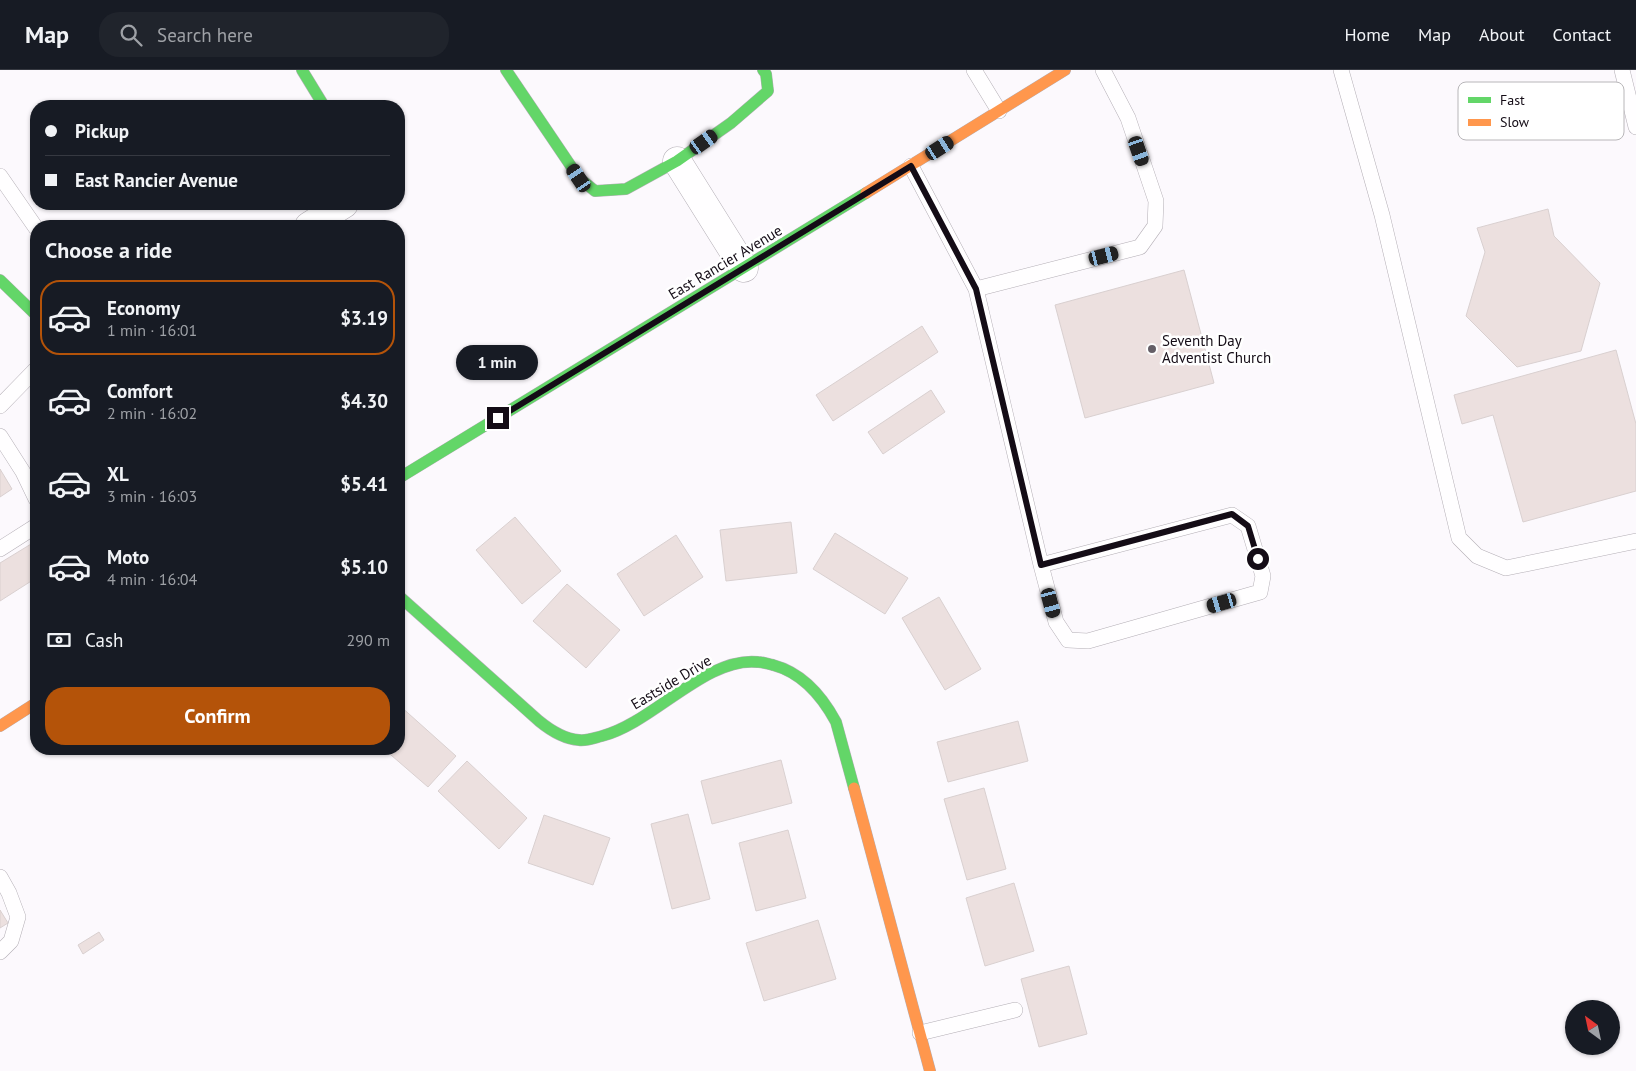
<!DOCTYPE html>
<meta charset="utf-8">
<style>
:root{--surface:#171b24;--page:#20242c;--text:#f1f3f6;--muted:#9ea1a6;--line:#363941;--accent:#b45309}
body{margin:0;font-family:"PT Sans",sans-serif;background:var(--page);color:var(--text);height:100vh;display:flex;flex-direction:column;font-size:19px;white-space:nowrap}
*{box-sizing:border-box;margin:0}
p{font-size:16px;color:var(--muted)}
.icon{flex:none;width:28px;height:28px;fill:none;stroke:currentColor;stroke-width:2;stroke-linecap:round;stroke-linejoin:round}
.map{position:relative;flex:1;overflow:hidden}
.drawer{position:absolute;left:30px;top:150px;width:375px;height:535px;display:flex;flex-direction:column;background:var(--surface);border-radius:20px;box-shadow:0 1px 4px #0004}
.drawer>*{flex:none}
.top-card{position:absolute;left:30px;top:30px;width:375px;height:110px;border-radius:20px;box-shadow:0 1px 4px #0004;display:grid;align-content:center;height:110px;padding:0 15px;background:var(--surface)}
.needle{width:32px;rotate:327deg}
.controls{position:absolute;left:1565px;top:930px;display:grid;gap:10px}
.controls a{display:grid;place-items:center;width:55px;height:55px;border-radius:50%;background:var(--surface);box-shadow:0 1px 4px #0004;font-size:25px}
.end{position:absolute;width:22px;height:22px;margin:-11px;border:6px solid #140c16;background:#fff;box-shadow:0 0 0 2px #fff}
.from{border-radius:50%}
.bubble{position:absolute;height:35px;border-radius:18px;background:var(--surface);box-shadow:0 1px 4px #0004;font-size:16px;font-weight:700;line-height:35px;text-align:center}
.car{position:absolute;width:15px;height:30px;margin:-15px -8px;border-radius:6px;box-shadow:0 0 4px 1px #0007;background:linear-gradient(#222 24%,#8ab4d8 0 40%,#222 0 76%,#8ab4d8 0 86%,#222 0)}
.top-card b{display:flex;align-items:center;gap:18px;height:48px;font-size:19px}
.top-card b+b{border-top:1px solid var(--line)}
.top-card i{width:12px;height:12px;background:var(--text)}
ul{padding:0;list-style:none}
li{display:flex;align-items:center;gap:15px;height:75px;margin:0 10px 8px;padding:0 5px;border:2px solid transparent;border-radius:20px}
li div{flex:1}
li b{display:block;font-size:19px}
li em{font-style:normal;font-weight:700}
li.active{border-color:var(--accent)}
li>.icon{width:45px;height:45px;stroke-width:1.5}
h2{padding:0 15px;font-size:22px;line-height:60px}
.pay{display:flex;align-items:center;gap:12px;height:55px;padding:0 15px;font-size:19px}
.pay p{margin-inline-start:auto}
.cta{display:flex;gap:10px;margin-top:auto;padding:10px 15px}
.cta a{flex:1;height:58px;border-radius:20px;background:var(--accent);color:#fff;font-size:20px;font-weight:700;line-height:58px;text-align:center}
header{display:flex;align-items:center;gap:30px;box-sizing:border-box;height:70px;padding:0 25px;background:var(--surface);border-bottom:1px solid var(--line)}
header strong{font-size:24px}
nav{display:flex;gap:28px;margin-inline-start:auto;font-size:18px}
.search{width:350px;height:45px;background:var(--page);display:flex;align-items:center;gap:12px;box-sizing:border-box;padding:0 18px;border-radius:20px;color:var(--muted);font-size:19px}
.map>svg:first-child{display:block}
.building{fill:#ece0df;stroke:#d9d0d0}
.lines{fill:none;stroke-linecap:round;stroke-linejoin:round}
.lane-casing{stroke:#b4afb6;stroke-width:16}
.street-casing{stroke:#b4afb6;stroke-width:29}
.fast-casing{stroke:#b4afb6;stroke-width:12}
.slow-casing{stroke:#b4afb6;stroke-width:12}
.lane{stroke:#fffeff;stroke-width:15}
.street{stroke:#fffeff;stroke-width:28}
.fast{stroke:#63d668;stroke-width:11}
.slow{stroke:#ff974d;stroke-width:11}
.route{stroke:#140c16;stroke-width:6}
.poi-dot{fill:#655f67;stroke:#fff;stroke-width:2}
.labels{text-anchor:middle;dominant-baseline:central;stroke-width:5;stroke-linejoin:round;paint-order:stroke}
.street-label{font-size:15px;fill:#140c16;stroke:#fff}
.poi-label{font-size:15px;fill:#140c16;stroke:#fff;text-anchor:start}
.key{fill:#fff;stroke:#b8b6b9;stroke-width:1}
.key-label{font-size:14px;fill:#140c16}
</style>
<header>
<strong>Map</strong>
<div class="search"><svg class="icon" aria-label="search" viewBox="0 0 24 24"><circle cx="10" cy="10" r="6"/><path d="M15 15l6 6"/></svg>Search here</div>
<nav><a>Home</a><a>Map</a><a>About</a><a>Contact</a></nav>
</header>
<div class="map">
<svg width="1636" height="1001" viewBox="0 0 1636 1001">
<rect width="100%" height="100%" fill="#fcf9fd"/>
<path class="building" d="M1548,139L1554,166L1600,213L1581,281L1517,297L1466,246L1485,182L1477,158Z
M1184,200L1214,313L1085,348L1055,235Z
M922,256L938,282L833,351L816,325Z
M1616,280L1636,354V421L1523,452L1493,345L1462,354L1454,325Z
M931,320L945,342L883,384L868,362Z
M0,399L12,419L0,427Z
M515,447L561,501L522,534L476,480Z
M791,452L797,503L726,511L720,460Z
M835,463L908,508L885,544L813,499Z
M676,465L703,507L644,546L617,504Z
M36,471V508L0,531V493Z
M567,514L620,560L586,598L533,551Z
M939,527L981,599L945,620L902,548Z
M399,635L456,686L428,717L384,679H399Z
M1018,651L1028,691L948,712L937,672Z
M781,690L792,733L712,754L701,711Z
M467,691L527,748L499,779L438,721Z
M984,718L1006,799L967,810L944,729Z
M688,744L710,829L672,839L651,754Z
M544,745L610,768L593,815L528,793Z
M788,760L806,828L756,841L739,773Z
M1014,813L1034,881L985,896L966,828Z
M0,840L8,853L0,858Z
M818,850L836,909L764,931L746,873Z
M99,862L104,870L83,884L78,875Z
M1069,896L1087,964L1039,977L1021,909Z"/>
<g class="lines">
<g class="lane-casing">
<path id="lane" d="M974,0L999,41
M1341,0L1382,145L1459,468L1477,486L1506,498L1636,471
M1622,0L1636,57
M911,96L976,219L1041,495L1056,552L1068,570L1088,571L1260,522L1263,506L1248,456L1232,445L1041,495
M0,106L36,158
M976,219L1140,177L1155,156L1156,131L1128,48L1103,0
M0,336L36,299
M0,366L23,402L36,429
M0,479L36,456
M0,807L9,823L18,847L11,871L0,882
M920,963L1015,940"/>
</g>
<g class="street-casing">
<path id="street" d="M677,91L744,198
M309,156L344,134"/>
</g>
<g class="fast-casing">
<path id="fast" d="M302,0L324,36
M506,0L579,108L595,121L626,119L677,91L731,53L768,21L766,4L763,0
M0,210L36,245
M399,408L866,123
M399,526L539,651C550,660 564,669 579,670C587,671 594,668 602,666C653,653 706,586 758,592C763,592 768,594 773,595C803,603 822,626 836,652L854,718"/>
</g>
<g class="slow-casing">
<path id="slow" d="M866,123L1065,0
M0,656L36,633
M854,718L930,1001"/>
</g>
<use href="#lane" class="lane"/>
<use href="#street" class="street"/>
<use href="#fast" class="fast"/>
<use href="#slow" class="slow"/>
</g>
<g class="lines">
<path class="route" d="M498,348L911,96L976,219L1041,495L1232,444L1248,456L1258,489"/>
</g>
<circle class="poi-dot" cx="1152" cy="279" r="5"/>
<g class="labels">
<g class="street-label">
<text transform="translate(725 192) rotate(-31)">East Rancier Avenue</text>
<text transform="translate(671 612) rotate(-31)">Eastside Drive</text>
</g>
<g class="poi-label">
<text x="1162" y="270">Seventh Day<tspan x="1162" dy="17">Adventist Church</tspan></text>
</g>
</g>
<rect x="1458" y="12" width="166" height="58" rx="8" class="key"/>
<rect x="1468" y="27" width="23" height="6" fill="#63d668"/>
<rect x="1468" y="49" width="23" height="7" fill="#ff974d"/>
<g class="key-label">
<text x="1500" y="35">Fast</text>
<text x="1500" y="57">Slow</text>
</g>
</svg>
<div class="controls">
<a><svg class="needle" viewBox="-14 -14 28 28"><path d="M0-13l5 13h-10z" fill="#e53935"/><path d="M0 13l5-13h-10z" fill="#9ea1a6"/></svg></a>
</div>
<i class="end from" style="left:1258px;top:489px"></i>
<i class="end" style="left:498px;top:348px"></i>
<div class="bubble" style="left:456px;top:275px;width:82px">1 min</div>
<i class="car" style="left:704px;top:72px;rotate:55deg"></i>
<i class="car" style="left:940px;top:78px;rotate:58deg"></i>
<i class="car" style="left:1139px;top:81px;rotate:161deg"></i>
<i class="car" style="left:579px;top:108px;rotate:326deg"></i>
<i class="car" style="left:1104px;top:186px;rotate:76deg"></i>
<i class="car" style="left:1051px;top:533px;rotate:165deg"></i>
<i class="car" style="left:1222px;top:533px;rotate:254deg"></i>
<div class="top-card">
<b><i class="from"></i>Pickup</b>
<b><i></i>East Rancier Avenue</b>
</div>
<section class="drawer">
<h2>Choose a ride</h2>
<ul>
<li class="active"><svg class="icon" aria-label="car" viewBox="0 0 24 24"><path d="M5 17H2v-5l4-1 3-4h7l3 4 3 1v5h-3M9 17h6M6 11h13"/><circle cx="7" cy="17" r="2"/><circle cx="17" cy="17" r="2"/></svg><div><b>Economy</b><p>1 min · 16:01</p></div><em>$3.19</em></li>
<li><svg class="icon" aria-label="car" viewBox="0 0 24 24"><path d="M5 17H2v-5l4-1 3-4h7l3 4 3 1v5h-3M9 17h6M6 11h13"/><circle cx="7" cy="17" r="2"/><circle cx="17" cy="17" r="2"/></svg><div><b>Comfort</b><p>2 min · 16:02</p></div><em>$4.30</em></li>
<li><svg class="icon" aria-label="car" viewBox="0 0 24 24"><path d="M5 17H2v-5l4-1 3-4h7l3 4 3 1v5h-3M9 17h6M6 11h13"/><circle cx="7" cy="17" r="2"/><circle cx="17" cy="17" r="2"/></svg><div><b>XL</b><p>3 min · 16:03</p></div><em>$5.41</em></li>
<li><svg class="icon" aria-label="car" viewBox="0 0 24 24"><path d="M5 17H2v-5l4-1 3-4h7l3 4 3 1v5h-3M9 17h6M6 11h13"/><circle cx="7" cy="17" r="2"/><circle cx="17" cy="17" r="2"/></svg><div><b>Moto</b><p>4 min · 16:04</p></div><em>$5.10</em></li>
</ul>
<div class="pay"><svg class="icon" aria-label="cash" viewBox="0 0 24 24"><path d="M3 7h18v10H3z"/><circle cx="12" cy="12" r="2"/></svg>Cash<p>290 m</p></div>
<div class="cta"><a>Confirm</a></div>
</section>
</div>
